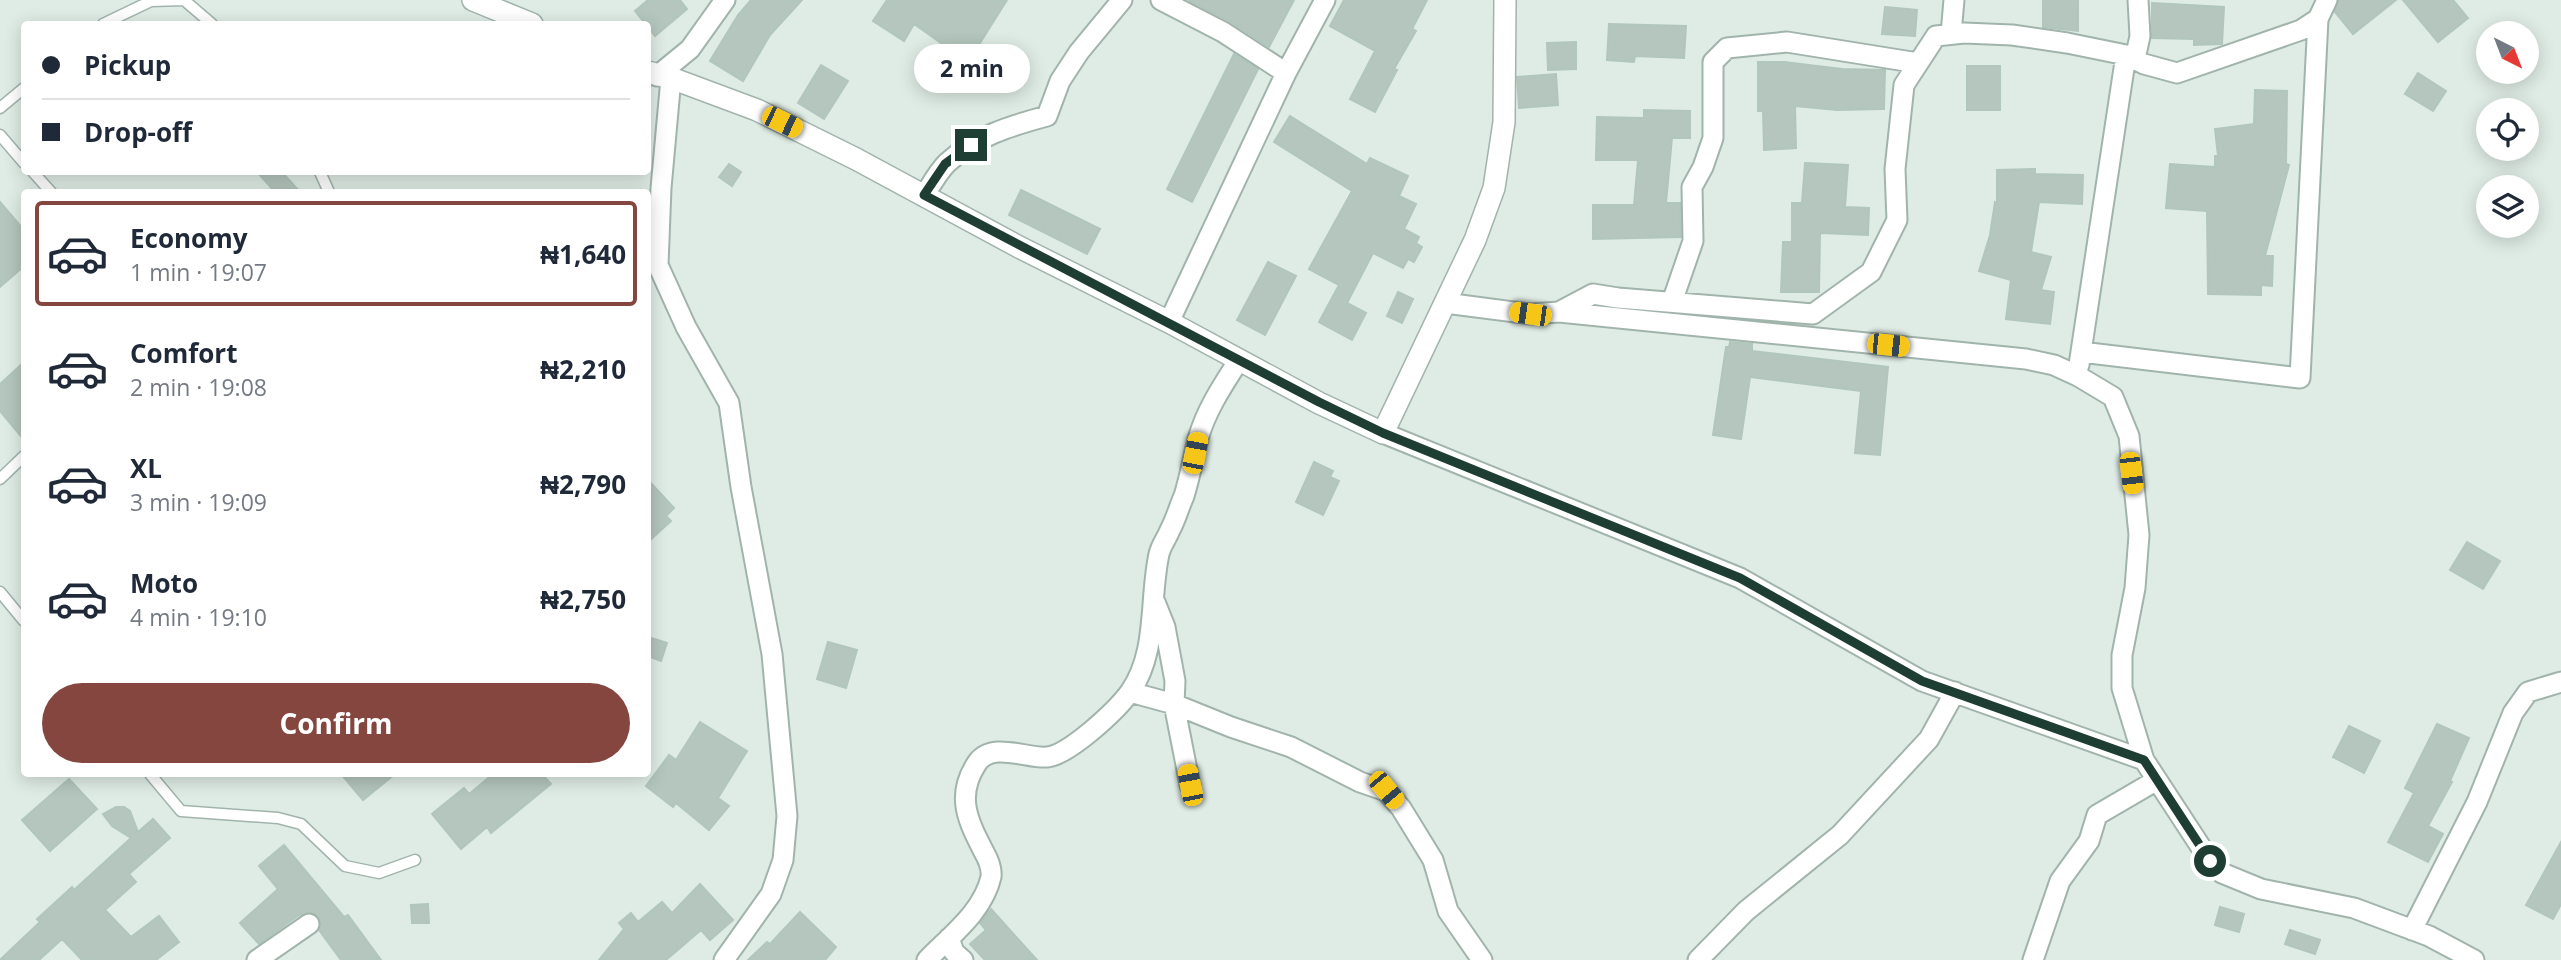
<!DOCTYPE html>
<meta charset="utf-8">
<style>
:root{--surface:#fff;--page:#f2f2f3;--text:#1f2937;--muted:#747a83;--line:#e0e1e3;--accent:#84463f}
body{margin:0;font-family:"Open Sans",sans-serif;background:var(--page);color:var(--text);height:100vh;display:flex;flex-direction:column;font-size:26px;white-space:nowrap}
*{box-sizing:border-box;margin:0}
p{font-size:23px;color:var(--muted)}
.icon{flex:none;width:38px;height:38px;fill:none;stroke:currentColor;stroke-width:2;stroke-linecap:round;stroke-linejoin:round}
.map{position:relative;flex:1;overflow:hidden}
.details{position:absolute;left:21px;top:189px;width:630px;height:588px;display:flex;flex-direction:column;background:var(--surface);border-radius:7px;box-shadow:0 4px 18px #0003}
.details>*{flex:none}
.guide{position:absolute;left:21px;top:21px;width:630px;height:154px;border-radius:7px;box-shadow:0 4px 18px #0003;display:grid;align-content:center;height:154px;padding:0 21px;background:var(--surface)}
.needle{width:46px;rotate:138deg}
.fabs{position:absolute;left:2476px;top:21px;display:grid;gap:14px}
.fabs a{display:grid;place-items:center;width:63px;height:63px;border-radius:50%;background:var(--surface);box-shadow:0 4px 18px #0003;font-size:35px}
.end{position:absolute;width:32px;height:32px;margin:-16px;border:9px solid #1e3d33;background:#fff;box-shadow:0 0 0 4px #fff}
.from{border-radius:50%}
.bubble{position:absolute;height:49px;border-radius:24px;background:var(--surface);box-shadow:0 4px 18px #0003;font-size:23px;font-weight:700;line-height:49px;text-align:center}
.car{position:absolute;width:21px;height:42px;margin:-21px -10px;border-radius:9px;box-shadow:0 0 5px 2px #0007;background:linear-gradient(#f5c518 24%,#345 0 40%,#f5c518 0 76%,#345 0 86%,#f5c518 0)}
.guide b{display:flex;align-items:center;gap:24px;height:66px;font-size:26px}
.guide b+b{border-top:2px solid var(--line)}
.guide i{width:18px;height:18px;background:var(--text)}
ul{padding:12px 0 0;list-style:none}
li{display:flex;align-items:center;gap:21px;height:105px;margin:0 14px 10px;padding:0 7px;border:4px solid transparent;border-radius:7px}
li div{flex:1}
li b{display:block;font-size:26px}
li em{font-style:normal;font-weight:700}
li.on{border-color:var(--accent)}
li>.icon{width:63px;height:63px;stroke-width:1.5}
.cta{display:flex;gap:14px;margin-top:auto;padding:14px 21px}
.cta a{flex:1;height:80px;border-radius:42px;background:var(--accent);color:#fff;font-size:28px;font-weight:700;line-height:80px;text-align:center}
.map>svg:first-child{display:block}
.building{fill:#b4c6be;stroke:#b1c6bc;stroke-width:2}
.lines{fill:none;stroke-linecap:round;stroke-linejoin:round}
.service-casing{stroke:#a1b4ac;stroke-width:13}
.minor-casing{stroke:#a1b4ac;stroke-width:23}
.tertiary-casing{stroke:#a1b4ac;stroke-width:24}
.service{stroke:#fff;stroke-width:10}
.minor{stroke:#fff;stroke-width:19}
.tertiary{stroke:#fff;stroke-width:21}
.route{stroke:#1e3d33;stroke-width:9}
</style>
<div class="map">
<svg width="2561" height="960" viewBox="0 0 2561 960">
<rect width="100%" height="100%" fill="#dfece5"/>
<path class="building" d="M648,0H680L687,9L655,36L635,11Z
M751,0H802L770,35L743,81L710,61L738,15Z
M887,0H1007L968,62L914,24L904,41L873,21Z
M1188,0H1294L1269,47L1229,21Z
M1344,0H1427L1412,29L1416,31L1394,69L1397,70L1375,112L1350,99L1375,51L1330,26Z
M2043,0H2078V31L2043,27Z
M2339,0H2396L2353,34L2335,12Z
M2403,0H2453L2468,18L2438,42Z
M2152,3L2224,7L2222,44L2194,45V39L2152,38Z
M1885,7L1917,10L1915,36L1882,34Z
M1609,24L1686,26L1684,58L1635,56L1634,62L1607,60Z
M1576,42V69L1548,70L1547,43Z
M1234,54L1258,69L1192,202L1167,189Z
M1758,62H1784L1842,69L1885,70L1884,109L1837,110L1795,106L1796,148L1764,150L1763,111H1758Z
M821,65L848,81L824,119L798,103Z
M1967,66H2000V110H1967Z
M2418,73L2446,91L2433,111L2405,94Z
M1556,74L1558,105L1519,108L1517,77Z
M2255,90L2287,91L2286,164L2289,165L2265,256H2273L2272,286L2261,285V295L2208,294L2207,211L2166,208L2170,164L2215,167V156H2218L2215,129L2254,124Z
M1644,110L1690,111V138H1672L1666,203H1680L1681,237L1593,239V205H1634L1638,160H1596L1597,117L1644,118Z
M1290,116L1367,164L1370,158L1408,176L1399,196L1416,204L1404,229L1419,237L1416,243L1422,247L1414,262L1408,259L1403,268L1373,253L1347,303L1366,313L1352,340L1319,322L1339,285L1309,269L1352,191L1274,142Z
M1805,163L1848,165L1845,207L1869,208L1868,235L1820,233L1819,292H1781L1783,242H1792V203H1802Z
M729,164L741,172L732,186L719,177Z
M2035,169V174L2083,175L2082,204L2039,202L2031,252L2051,257L2041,290L2054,292L2050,324L2006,319L2011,280L1979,271L1990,235L1995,202L1997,203V170Z
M257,172H282L300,192H275Z
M1021,190L1100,229L1087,254L1009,215Z
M0,202L24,230V266L0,287Z
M1268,262L1296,276L1265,335L1237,320Z
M1398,292L1413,299L1402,323L1387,316Z
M1730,342L1752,344V351L1888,367L1880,455L1855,453L1861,391L1750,377L1741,439L1713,435L1726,347H1729Z
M24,362V440L0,411V384Z
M1314,462L1333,471L1330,477L1339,481L1323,515L1296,502Z
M648,480L674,508L666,516L671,521L648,542Z
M2467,542L2500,561L2483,589L2450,570Z
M648,637L667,643L661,661L648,656Z
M828,642L857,650L846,688L817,679Z
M700,722L747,751L718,798L729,806L709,830L676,803L673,807L646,786L669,755L676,760Z
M2437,724L2469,738L2450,781L2452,782L2428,826L2443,834L2428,862L2388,842L2414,793L2405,788Z
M2349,726L2380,741L2364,773L2333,757Z
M341,774H395L363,800Z
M493,774H542L551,784L491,833L487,827L461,849L432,814L464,788L469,794Z
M69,779L97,809L50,851L22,820Z
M116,807H124L130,811L138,832L153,819L170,838L129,874L136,882L105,910L131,937L159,916L179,942L156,960H82L62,939L39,960H0L40,922L37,919L72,887L74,890L131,838L112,826L103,814Z
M2561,842V904L2553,919L2526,905Z
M284,845L344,917L348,915L381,960H341L319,930L321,922L314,913L299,915L259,944L240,923L278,889L259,866Z
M700,884L733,920L710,940L701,930L666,960H599L624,929L619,923L631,913L638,922L662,902L672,913Z
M428,904L429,923H412L411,905Z
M2220,907L2244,914L2239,932L2215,925Z
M991,909L1037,960H985L970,944L986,930L980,923Z
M800,912L836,947L825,960H748L767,942L770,944Z
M2290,930L2320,940L2315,954L2285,944Z"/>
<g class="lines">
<g class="service-casing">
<path id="service" d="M103,24L151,1L184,0L212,24
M0,108L24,88
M0,135L24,163
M33,172L51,192
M320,172L329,192
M0,479L24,456
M0,592L24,621
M150,774L181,811L278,818L301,824L345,866L379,873L415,860"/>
</g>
<g class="minor-casing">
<path id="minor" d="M1161,0L1223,32L1286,73
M1951,34L1954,0
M2135,59L2140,36L2138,0
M657,76L690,49L725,0
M671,78L661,188L658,265L686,327L729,403L741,487L772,654L787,816L783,860L771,894L724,960
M924,196C931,185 938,172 947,163C976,136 1010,126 1047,116L1060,81L1079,52L1122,0
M1672,302L1693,241L1692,187L1703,167L1713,138V62L1727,48L1787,42L1918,63
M1445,303L1530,314L1559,312L1593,294L1618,298L1813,314L1871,272L1897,220L1895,169L1904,85L1936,36L1964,33L2012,35L2067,43L2126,55L2144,64L2177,73L2301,30L2318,19L2327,0
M1559,312L2026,359L2054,365L2078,376L2113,397L2129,436L2139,535L2135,588L2122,655V688L2144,760L2210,861L2222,873L2261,889L2354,908L2429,936L2474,960
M1169,322L1286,73L1325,0
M2081,352L2300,378L2318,19
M2079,365L2126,55
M1383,433L1740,578L1922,681L2144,760
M1155,602L1165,627L1175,681L1174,704L1190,785
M1130,692L1174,704L1231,727L1291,747L1360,782L1386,791L1401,808L1433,860L1448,911L1482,960
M2412,930L2477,802L2513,713L2528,692L2561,682
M949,938L954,952L963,960
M257,960L309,924
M927,960C950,936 983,912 991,877C992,869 988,859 984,852C968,821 955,796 977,763C992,741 1027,759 1047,757C1069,755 1117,710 1130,692C1158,652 1149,600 1159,554C1161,545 1167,538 1170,530C1176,519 1179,507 1184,496C1190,477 1193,458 1198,439C1206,410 1223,385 1239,360
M1698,960L1746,911L1840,835L1929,739L1955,692
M2033,960L2060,881L2089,841L2097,815L2157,780"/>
</g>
<g class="tertiary-casing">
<path id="tertiary" d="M473,0L532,24
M648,72L671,78L757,110L856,159L1019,247L1169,322L1319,403L1383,433L1475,240L1494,188L1504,122L1505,0"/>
</g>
<use href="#service" class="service"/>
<use href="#minor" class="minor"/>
<use href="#tertiary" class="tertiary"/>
</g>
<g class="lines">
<path class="route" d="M971,145L945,164L924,195L1319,402L1383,433L1740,578L1922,681L2144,760L2210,861"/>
</g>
</svg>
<div class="fabs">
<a><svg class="needle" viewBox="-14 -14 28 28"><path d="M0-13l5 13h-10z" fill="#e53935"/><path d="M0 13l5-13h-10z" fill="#747a83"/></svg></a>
<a><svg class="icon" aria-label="locate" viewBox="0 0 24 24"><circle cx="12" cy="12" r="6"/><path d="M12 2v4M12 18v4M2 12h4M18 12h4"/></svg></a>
<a><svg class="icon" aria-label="layers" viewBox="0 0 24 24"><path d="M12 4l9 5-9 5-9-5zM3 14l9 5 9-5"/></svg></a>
</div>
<i class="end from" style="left:2210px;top:861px"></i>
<i class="end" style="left:971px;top:145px"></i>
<div class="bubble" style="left:914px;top:44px;width:116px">2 min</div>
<i class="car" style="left:782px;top:122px;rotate:116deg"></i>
<i class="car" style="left:1530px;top:314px;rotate:278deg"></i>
<i class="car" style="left:1888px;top:345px;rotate:96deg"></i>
<i class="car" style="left:1195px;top:453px;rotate:11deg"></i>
<i class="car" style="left:2131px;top:473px;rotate:173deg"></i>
<i class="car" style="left:1190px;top:785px;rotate:349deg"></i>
<i class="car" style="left:1386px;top:790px;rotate:140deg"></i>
<div class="guide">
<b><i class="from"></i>Pickup</b>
<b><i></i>Drop-off</b>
</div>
<section class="details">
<ul>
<li class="on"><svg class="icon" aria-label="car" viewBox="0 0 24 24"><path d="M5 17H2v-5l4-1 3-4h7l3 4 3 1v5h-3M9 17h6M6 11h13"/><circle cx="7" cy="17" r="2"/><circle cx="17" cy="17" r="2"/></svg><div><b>Economy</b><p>1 min · 19:07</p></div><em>₦1,640</em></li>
<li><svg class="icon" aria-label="car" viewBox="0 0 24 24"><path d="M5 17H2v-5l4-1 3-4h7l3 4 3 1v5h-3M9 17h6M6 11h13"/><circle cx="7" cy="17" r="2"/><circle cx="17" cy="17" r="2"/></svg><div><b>Comfort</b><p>2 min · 19:08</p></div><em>₦2,210</em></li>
<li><svg class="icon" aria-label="car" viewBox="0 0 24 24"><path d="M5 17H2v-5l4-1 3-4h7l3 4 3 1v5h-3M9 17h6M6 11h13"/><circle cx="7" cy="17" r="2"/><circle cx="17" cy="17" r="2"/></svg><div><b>XL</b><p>3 min · 19:09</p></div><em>₦2,790</em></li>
<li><svg class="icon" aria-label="car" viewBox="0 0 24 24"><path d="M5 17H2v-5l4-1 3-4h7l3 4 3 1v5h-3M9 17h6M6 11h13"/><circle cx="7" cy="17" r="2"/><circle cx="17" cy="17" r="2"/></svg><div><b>Moto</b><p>4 min · 19:10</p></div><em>₦2,750</em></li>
</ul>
<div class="cta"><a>Confirm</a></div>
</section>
</div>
